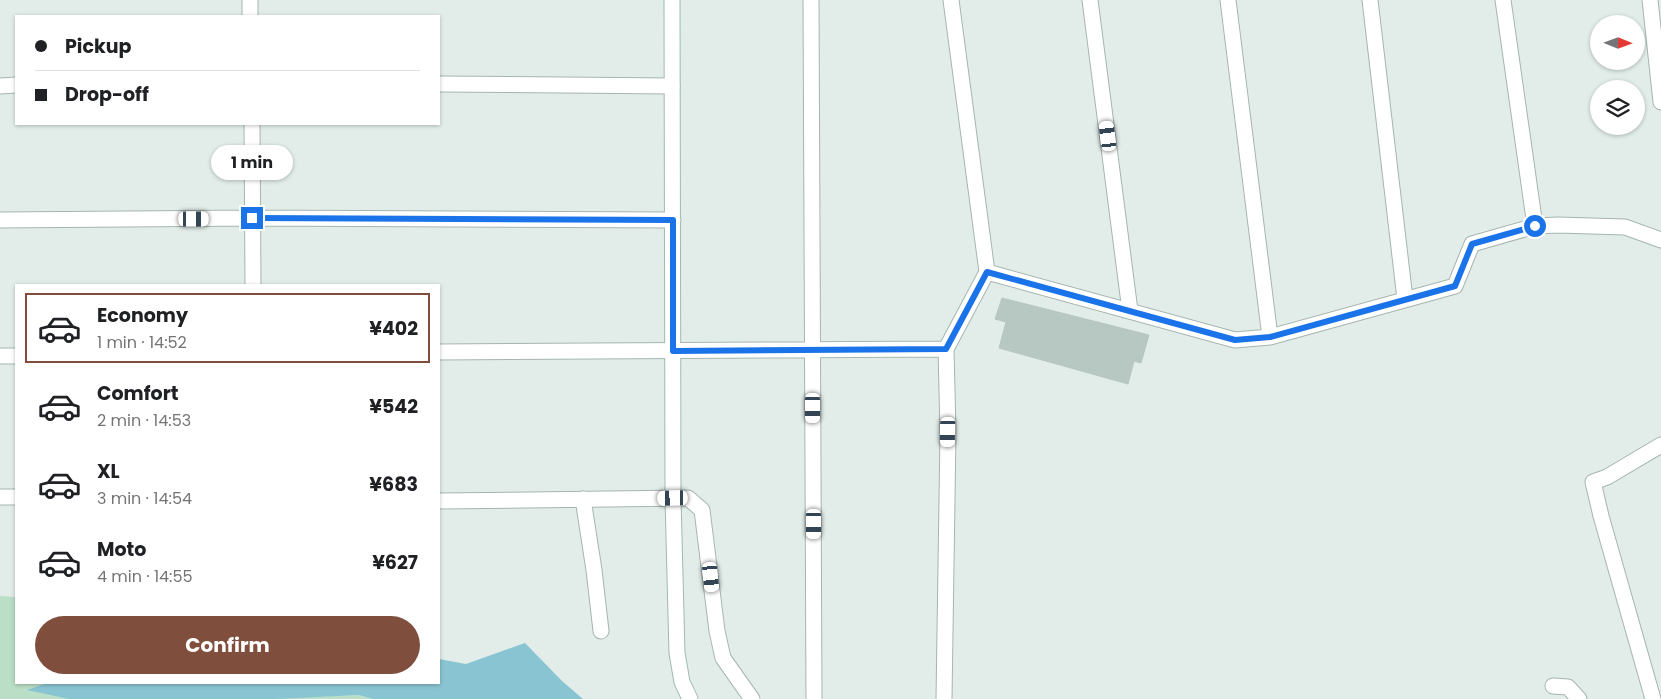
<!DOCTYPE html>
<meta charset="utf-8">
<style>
:root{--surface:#fff;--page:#f2f2f2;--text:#202124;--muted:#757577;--line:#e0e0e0;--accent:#7f4e3c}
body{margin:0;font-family:Poppins,sans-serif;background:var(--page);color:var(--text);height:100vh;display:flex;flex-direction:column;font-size:19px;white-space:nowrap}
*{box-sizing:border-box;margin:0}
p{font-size:16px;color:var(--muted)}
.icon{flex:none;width:28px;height:28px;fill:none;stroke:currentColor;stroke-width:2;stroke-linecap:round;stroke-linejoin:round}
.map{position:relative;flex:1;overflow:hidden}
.drawer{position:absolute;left:15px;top:284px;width:425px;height:400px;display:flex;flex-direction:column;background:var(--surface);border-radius:0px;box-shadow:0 1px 4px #0004}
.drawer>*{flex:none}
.top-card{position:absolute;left:15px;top:15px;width:425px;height:110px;border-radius:0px;box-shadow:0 1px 4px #0004;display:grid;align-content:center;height:110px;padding:0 20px;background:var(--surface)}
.needle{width:32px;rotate:91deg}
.tools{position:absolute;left:1590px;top:15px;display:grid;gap:10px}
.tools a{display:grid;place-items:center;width:55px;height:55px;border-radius:50%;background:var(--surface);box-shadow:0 1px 4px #0004;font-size:25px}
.end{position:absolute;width:22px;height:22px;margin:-11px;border:6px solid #1a73e8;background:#fff;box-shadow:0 0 0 2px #fff}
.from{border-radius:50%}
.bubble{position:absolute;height:35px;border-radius:18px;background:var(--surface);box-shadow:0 1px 4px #0004;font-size:16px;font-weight:700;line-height:35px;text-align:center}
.car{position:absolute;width:15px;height:30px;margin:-15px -8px;border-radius:6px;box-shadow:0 0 4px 1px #0007;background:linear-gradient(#fff 24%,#345 0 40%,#fff 0 76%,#345 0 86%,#fff 0)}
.top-card b{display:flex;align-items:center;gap:18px;height:48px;font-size:19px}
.top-card b+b{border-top:1px solid var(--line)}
.top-card i{width:12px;height:12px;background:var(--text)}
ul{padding:9px 0 0;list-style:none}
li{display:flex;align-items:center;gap:15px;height:70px;margin:0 10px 8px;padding:0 10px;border:2px solid transparent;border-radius:0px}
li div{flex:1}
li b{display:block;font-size:19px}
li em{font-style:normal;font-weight:700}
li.on{border-color:var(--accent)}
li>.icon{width:45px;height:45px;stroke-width:1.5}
.button{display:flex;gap:10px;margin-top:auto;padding:10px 20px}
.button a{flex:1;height:58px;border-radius:30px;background:var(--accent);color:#fff;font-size:20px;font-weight:700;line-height:58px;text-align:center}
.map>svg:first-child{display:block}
.green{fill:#bbdec6}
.water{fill:#89c4d3}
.building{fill:#b7c8c2;stroke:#b5c7c0}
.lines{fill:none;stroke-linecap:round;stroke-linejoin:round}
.street-casing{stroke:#a5b5b0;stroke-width:17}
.secondary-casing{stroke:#a0b9b1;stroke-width:17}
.street{stroke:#fff;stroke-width:15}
.secondary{stroke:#fff;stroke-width:15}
.route{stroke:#1a73e8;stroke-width:6}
</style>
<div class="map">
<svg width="1661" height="699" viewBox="0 0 1661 699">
<rect width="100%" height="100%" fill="#e2ede9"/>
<path class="green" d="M0,596L16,597V682L98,683L116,699H0Z
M359,695L373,699H278L282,698Z"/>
<path class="water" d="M525,643L562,681L583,699H373L359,695L278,699H69L27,690L50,682H439V659L466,664Z"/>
<path class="building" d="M1002,298L1149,335L1141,363L1134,361L1128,384L999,348L1006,322L995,319Z"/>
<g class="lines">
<g class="street-casing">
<path id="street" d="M250,0V16
M811,0L814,699
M951,0L987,272
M1090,0L1130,311
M1228,0L1270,337
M1370,0L1405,299
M1503,0L1535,226
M1650,0L1661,102
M439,84L672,86
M0,86L16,85
M252,124L253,285
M0,220L252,218L673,220
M439,352L946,349
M0,356H16
M0,497H16
M583,499L594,570L601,631
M439,501L688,498L702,510L717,631L723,658L752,699
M1553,686L1568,687L1579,699
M944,699L948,432L946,349L987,272L1235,340L1270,337L1455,286L1472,244L1535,226L1558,225L1625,227L1661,240
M1653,699L1601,516L1593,482L1607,477L1661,445"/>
</g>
<g class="secondary-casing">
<path id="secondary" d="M672,0L673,498L677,653L682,682L690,699"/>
</g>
<use href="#street" class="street"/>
<use href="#secondary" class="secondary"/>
</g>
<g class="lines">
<path class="route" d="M252,218L673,220V351L946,349L987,272L1235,340L1270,337L1455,286L1472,244L1535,226"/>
</g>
</svg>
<div class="tools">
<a><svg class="needle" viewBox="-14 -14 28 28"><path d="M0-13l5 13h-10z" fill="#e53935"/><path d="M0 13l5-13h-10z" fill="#757577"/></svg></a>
<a><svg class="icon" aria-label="layers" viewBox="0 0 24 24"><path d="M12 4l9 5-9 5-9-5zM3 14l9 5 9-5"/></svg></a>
</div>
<i class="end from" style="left:1535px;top:226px"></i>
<i class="end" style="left:252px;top:218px"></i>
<div class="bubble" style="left:211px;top:145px;width:82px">1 min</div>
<i class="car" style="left:1108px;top:136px;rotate:353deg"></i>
<i class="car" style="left:194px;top:219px;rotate:90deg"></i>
<i class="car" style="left:813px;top:408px;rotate:180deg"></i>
<i class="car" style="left:948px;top:432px;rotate:181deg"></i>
<i class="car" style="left:673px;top:498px;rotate:269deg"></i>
<i class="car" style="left:814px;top:524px;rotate:180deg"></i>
<i class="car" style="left:711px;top:577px;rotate:174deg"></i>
<div class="top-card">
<b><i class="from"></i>Pickup</b>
<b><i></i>Drop-off</b>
</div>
<section class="drawer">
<ul>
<li class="on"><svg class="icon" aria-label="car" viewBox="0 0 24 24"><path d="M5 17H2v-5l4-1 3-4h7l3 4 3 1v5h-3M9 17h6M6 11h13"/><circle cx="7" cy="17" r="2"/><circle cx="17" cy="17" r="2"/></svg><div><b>Economy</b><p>1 min · 14:52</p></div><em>¥402</em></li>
<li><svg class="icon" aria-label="car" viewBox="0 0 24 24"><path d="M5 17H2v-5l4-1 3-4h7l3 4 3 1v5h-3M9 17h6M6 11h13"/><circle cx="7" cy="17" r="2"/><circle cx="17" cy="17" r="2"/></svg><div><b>Comfort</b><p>2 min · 14:53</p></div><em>¥542</em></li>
<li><svg class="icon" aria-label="car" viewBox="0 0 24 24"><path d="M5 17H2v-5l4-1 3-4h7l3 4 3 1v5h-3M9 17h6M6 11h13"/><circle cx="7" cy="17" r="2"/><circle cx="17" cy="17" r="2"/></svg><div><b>XL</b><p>3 min · 14:54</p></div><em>¥683</em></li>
<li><svg class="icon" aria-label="car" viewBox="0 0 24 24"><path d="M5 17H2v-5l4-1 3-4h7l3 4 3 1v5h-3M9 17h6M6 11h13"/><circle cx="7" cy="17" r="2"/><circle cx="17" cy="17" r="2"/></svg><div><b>Moto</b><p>4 min · 14:55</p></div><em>¥627</em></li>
</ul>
<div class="button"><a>Confirm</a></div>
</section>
</div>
